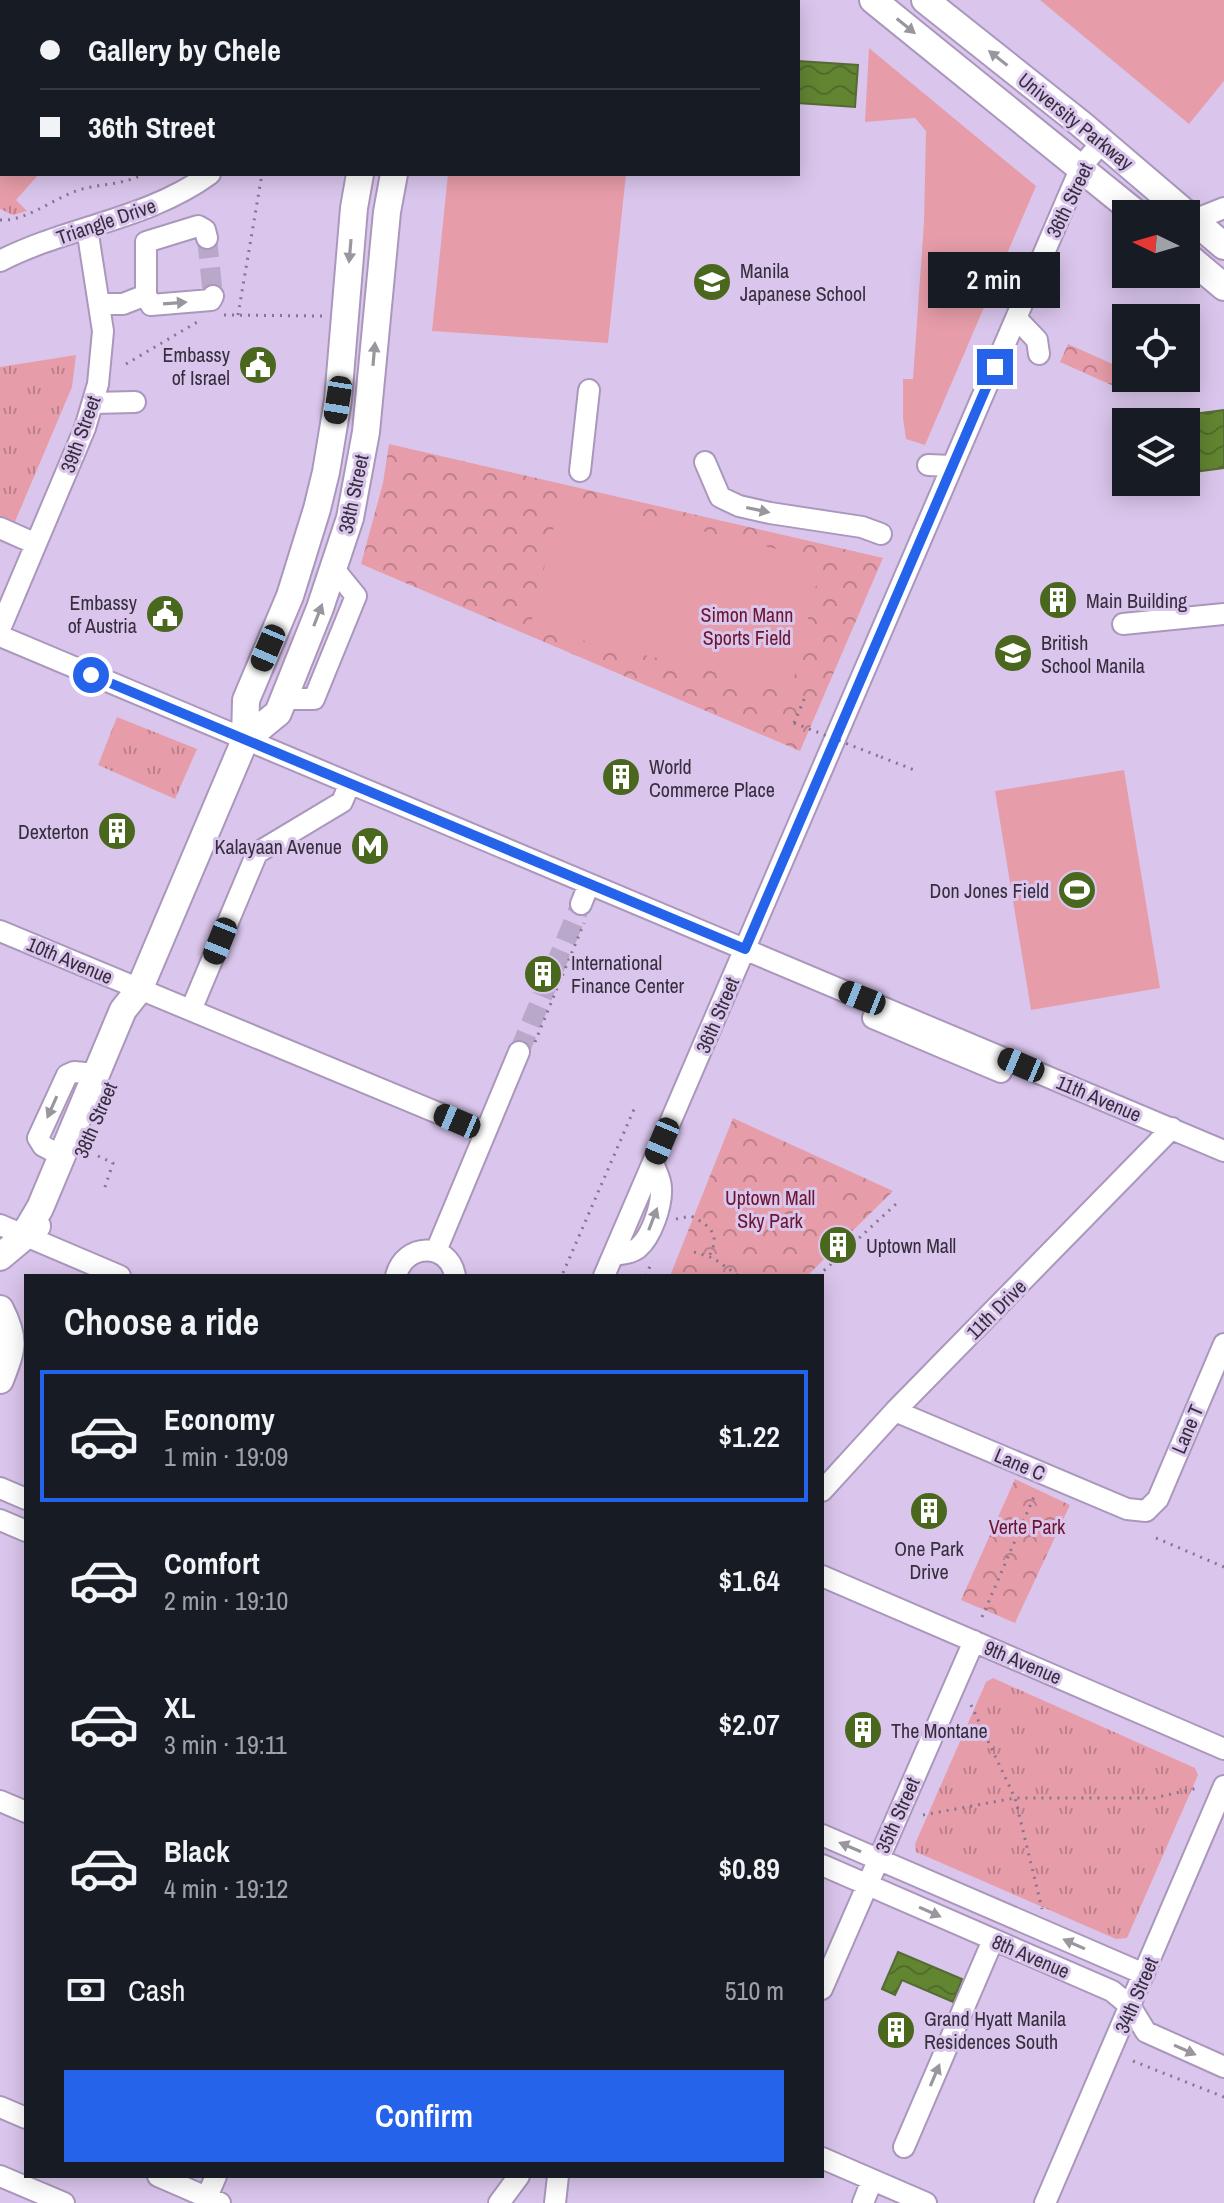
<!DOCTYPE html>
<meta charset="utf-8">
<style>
:root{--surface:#171b24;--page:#20242c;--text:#f1f3f6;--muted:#9ea1a6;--line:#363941;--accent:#2563eb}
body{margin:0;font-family:"Archivo Narrow",sans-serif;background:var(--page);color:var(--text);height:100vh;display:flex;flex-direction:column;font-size:30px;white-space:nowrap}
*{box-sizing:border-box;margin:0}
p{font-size:26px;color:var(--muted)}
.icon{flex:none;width:44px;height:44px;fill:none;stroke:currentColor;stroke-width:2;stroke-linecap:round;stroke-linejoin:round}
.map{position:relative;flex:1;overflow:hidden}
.drawer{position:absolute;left:24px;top:1274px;width:800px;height:904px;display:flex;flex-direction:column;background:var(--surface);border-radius:0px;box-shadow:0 4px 20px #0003}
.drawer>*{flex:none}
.hud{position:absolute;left:0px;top:0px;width:800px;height:176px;box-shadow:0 4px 20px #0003;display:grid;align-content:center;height:176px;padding:0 40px;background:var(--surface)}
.needle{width:52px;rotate:275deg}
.fabs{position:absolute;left:1112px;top:200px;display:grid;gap:16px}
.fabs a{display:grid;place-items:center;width:88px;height:88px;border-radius:0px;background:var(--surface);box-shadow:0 4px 20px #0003;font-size:40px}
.end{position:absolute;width:36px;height:36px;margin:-18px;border:10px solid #2563eb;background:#fff;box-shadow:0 0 0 4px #fff}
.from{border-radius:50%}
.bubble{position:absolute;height:56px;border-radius:0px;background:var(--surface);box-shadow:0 4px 20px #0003;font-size:26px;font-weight:600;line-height:56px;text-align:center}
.car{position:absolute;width:24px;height:48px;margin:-24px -12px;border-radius:10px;box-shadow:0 0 6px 2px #0007;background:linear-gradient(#222 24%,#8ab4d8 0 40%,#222 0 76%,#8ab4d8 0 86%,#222 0)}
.hud b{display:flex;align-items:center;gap:28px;height:76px;font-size:30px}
.hud b+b{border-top:2px solid var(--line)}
.hud i{width:20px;height:20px;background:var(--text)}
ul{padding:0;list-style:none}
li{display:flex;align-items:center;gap:24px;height:132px;margin:0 16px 12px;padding:0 24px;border:4px solid transparent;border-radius:0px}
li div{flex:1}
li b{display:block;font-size:30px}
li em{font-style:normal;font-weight:600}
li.current{border-color:var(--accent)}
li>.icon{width:72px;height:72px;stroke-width:1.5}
h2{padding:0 40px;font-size:36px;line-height:96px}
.pay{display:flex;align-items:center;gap:20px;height:88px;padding:0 40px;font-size:30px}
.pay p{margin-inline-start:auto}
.cta{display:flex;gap:16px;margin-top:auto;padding:16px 40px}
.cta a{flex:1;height:92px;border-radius:0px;background:var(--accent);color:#fff;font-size:32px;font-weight:600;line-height:92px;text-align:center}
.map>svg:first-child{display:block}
.grass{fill:url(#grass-tufts)}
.park{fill:url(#park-crowns)}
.garden{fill:#e69da9}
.water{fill:url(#water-waves);stroke:#556b35;stroke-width:2}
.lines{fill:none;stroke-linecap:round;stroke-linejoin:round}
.minor-tunnel{stroke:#b9a8c9;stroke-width:20;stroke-dasharray:20 10;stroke-linecap:butt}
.minor-casing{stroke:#aa97bc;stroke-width:24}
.major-casing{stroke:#aa97bc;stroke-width:30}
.path{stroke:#847690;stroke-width:3;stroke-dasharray:2 6;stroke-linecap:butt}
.minor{stroke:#fff;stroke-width:20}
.major{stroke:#fff;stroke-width:26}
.path-bridge{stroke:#847690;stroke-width:3;stroke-dasharray:2 6;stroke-linecap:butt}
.oneway{fill:#9a969e}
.route{stroke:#2563eb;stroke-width:10}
.labels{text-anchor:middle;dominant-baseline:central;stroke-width:6;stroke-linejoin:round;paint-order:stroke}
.street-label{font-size:20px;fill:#362e3d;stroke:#dac6ec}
.poi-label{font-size:20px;fill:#362e3d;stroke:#dac6ec;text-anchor:start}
.park-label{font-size:20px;fill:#6b152e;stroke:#dac6ec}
</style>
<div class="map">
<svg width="1224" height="2203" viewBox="0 0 1224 2203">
<defs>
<pattern id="grass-tufts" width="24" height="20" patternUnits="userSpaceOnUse" patternTransform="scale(2)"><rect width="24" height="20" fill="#e69da9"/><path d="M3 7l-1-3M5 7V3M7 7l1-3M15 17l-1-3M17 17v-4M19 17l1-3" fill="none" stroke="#bb808b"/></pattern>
<pattern id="park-crowns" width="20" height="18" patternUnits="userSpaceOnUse" patternTransform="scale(2)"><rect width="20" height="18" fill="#e69da9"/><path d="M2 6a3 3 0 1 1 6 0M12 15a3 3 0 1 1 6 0" fill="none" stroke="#bb808b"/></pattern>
<pattern id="water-waves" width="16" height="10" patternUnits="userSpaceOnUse" patternTransform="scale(2)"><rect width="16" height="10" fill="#628531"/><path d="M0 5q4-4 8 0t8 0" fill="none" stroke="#526d2b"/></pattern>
</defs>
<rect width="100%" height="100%" fill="#dac6ec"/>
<path class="grass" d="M0,121L2,174H39L16,200L27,211L13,215L0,209Z
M76,355L72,387L14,524L0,517V367Z
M117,717L197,749L175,799L98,765Z
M993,1678L1195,1768L1198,1775L1127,1938L1116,1939L916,1852L915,1844L986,1682Z"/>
<path class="park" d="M1068,344L1126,370L1118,388L1060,362Z
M389,444L883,558L800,751L361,564L383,483Z
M733,1118L893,1191L807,1276H670Z
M1015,1479L1070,1505L1015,1623L961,1600Z"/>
<path class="garden" d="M1040,0H1224V81L1189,124Z
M869,48L1036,186L925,445L906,439L903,418V379H913L924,222L926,131L915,118L865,122Z
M448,174H626L608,343L432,331Z
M561,497L822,560L791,690L530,628Z
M1124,770L1160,988L1031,1010L995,791Z"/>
<path class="water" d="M798,61L858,65L855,107L798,103Z
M1224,410V468L1186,473V422H1170L1169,417Z
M898,1952L962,1979L953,2002L902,1980L895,1995L882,1989Z"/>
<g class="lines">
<path class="minor-tunnel" d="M207,238L213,296
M519,1052L581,904"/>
<g class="minor-casing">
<path id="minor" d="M361,2L362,0
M1194,220L1224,208
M207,238L205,230L198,226L146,242V295L151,305L211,300L213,296
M0,261C68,226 147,220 210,174
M99,304H123L146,295
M1016,318L1037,340L1039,354
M93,403L135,402
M705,462L720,497L739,506L770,513L862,527L881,534
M928,465L952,466
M580,471L589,390
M0,528L36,544
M1123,624L1224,614
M0,629L85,428L98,384L103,331L87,228
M0,636L1224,1151
M284,699H314L356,596L334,569
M581,904L589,884
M0,931L484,1132
M191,1010L257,853L342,802L350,783
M873,1018L946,1049
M950,1040L946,1049L1001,1072
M62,1156L43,1146L38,1138L67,1075L74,1072L96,1074
M0,1225L120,1276
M436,1251L519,1052
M613,1255C622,1254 631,1253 638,1248C652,1236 662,1205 661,1188C661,1179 656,1171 653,1163
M396,1276C404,1243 449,1241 455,1276
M604,1276L1081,167L1102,142
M895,1411L1127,1509L1146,1511L1158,1499L1224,1344
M0,1488L26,1499
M822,1491L895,1411L1172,1128
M0,1520L26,1531
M822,1576L1224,1749
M0,1801L26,1812
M822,1835L1144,1974
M822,1865L1112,1991L1130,2006L1146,2032L1224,2067
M822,1989L974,1641
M0,2107L26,2118
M904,2147L993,1940
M822,2158L926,2203
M0,2176L64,2203
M158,2176L220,2203
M207,2197L216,2176
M499,2203L519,2176
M555,2203L558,2176
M863,2203L872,2180
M1045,2203L1224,1786"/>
</g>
<g class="major-casing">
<path id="major" d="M873,0L1137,214
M925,0L1081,124L1224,246
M445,2L447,0
M495,2L497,0
M1186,255L1224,287
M245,740L278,713L320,608L350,518L366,432L387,212L394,174
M24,1235L40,1208L123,1010L139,990L245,740L246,700L290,596L317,509L326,472L338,400L354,208L360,174
M0,1257L37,1226
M0,1309C16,1340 12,1349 0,1380"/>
</g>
<path class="path" d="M28,0L29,2
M59,0L60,2
M84,0L86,2
M52,2L55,0
M112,2L115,0
M0,220C27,221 51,200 76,191C98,183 122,186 143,174
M224,315L324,316
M238,315L262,174
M126,364L199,321
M794,723L806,695
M881,757L917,771
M535,1042L584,923
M98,1156L113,1163L104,1190
M676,1219L691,1216C711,1226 721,1235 709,1256
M694,1252L713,1258L739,1276
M563,1273L635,1107
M646,1276L652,1261
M818,1276L896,1204
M1156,1538L1224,1567
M982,1617L1036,1492
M971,1705L1015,1798L1042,1909
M923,1815L1015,1798H1154L1198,1788
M1133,2061L1224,2097"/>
<use href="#minor" class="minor"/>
<use href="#major" class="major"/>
<path class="path-bridge" d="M794,723L881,757"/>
</g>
<defs><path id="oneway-solid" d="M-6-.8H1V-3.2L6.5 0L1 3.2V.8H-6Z" transform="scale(2)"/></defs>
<g class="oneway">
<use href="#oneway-solid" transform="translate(906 26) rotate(39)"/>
<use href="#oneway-solid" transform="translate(998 58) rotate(-142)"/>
<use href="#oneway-solid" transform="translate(350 251) rotate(95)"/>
<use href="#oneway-solid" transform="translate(175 303) rotate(-4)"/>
<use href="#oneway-solid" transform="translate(374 354) rotate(-85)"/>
<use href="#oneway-solid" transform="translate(758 510) rotate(12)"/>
<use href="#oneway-solid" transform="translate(318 615) rotate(-69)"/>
<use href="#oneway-solid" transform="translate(52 1107) rotate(114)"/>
<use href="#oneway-solid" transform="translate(653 1219) rotate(-69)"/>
<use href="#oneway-solid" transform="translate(850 1847) rotate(-157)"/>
<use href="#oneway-solid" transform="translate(930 1912) rotate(24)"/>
<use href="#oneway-solid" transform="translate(1074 1944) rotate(-156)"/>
<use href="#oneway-solid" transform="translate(1185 2050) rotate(24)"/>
<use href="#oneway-solid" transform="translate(935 2075) rotate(-67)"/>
</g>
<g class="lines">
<path class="route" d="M91,675L745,949L995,367"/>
</g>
<defs>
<g id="school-disc" transform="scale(2)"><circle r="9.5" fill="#4a681d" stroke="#dac6ec"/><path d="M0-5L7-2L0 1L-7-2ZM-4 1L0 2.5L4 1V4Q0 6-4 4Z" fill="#fff"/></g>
<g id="civic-disc" transform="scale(2)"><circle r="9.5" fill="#4a681d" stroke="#dac6ec"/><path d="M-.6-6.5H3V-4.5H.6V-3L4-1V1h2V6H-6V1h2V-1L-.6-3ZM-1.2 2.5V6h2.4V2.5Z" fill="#fff"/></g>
<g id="building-disc" transform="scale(2)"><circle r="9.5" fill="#4a681d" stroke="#dac6ec"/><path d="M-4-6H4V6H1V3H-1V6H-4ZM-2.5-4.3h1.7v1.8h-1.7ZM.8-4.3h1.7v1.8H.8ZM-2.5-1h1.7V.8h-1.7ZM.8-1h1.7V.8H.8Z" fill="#fff"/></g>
<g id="metro-disc" transform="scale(2)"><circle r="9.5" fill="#4a681d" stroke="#dac6ec"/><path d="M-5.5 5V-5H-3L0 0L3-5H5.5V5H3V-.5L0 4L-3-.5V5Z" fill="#fff"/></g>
<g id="stadium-disc" transform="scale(2)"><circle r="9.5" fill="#4a681d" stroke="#dac6ec"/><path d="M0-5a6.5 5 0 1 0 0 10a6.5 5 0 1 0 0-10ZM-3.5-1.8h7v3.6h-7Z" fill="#fff"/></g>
</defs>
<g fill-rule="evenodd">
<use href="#school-disc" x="712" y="282"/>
<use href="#civic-disc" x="258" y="365"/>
<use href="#building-disc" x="1058" y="600"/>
<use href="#civic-disc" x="165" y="614"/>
<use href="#school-disc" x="1013" y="653"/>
<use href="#building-disc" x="621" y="777"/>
<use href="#building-disc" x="117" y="831"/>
<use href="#metro-disc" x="370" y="846"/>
<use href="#stadium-disc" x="1077" y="890"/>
<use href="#building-disc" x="543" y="974"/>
<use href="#building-disc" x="838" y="1245"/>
<use href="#building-disc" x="929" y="1511"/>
<use href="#building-disc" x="863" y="1730"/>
<use href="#building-disc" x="896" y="2030"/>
</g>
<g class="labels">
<g class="street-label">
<text transform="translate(1076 121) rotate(39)">University Parkway</text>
<text transform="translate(1069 200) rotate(-64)">36th Street</text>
<text transform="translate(106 221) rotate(-19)">Triangle Drive</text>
<text transform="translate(80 434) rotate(-70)">39th Street</text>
<text transform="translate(353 494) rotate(-78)">38th Street</text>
<text transform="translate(70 960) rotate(23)">10th Avenue</text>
<text transform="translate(717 1015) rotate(-67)">36th Street</text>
<text transform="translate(1099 1098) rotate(23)">11th Avenue</text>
<text transform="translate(95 1120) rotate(-67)">38th Street</text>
<text transform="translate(996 1309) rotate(-45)">11th Drive</text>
<text transform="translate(1187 1429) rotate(-67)">Lane T</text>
<text transform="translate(1020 1464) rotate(23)">Lane C</text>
<text transform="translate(1023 1662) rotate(23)">9th Avenue</text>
<text transform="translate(897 1815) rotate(-66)">35th Street</text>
<text transform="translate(1031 1956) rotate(23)">8th Avenue</text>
<text transform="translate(1136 1995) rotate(-67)">34th Street</text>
</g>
<g class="poi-label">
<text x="740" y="270">Manila<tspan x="740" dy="23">Japanese School</tspan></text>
<text x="230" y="354" text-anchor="end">Embassy<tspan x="230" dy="23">of Israel</tspan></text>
<text x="1086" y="600">Main Building</text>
<text x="137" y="602" text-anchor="end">Embassy<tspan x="137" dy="23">of Austria</tspan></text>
<text x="1041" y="642">British<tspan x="1041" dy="23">School Manila</tspan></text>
<text x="649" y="766">World<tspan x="649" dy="23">Commerce Place</tspan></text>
<text x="89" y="831" text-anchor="end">Dexterton</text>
<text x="342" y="846" text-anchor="end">Kalayaan Avenue</text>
<text x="1049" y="890" text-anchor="end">Don Jones Field</text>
<text x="571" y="962">International<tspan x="571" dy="23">Finance Center</tspan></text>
<text x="866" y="1245">Uptown Mall</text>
<text x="929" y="1548" text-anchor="middle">One Park<tspan x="929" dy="23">Drive</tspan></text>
<text x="891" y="1730">The Montane</text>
<text x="924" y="2018">Grand Hyatt Manila<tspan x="924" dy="23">Residences South</tspan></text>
</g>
<g class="park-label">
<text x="747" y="614">Simon Mann<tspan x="747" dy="23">Sports Field</tspan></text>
<text x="770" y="1197">Uptown Mall<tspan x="770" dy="23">Sky Park</tspan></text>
<text x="1027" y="1526">Verte Park</text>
</g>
</g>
</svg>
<div class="fabs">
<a><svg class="needle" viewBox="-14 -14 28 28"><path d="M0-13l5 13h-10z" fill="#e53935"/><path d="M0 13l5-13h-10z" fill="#9ea1a6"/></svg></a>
<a><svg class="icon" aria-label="locate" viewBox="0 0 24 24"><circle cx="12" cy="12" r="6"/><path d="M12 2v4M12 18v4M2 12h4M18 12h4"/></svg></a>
<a><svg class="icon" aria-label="layers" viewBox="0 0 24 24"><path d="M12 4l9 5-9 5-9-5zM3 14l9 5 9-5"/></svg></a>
</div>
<i class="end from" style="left:91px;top:675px"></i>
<i class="end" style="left:995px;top:367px"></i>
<div class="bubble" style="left:928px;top:252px;width:132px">2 min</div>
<i class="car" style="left:338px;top:400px;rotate:189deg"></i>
<i class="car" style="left:268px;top:648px;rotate:203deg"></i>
<i class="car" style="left:220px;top:941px;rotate:202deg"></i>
<i class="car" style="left:862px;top:998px;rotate:292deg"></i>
<i class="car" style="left:1021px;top:1065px;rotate:293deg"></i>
<i class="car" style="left:457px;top:1121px;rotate:293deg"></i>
<i class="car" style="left:662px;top:1141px;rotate:203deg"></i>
<div class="hud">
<b><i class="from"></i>Gallery by Chele</b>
<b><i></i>36th Street</b>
</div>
<section class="drawer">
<h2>Choose a ride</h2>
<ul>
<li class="current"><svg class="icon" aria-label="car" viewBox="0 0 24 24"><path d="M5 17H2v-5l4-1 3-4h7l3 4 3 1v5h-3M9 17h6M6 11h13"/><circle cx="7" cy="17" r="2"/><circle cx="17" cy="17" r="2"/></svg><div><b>Economy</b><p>1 min · 19:09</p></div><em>$1.22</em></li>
<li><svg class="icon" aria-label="car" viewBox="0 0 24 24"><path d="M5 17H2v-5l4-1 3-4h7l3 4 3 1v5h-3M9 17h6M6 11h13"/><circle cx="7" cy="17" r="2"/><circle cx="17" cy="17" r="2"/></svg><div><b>Comfort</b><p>2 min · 19:10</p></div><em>$1.64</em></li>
<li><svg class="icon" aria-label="car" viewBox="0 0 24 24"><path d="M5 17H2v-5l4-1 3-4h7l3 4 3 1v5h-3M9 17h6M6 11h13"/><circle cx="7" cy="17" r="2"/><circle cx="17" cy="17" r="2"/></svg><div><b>XL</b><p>3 min · 19:11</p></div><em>$2.07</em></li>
<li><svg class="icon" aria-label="car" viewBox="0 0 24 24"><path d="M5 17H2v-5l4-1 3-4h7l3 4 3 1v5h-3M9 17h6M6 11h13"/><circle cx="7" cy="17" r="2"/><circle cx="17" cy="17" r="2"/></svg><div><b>Black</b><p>4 min · 19:12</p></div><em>$0.89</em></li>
</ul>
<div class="pay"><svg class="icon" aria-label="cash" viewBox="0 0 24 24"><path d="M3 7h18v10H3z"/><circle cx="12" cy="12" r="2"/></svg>Cash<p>510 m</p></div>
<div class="cta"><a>Confirm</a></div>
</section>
</div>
